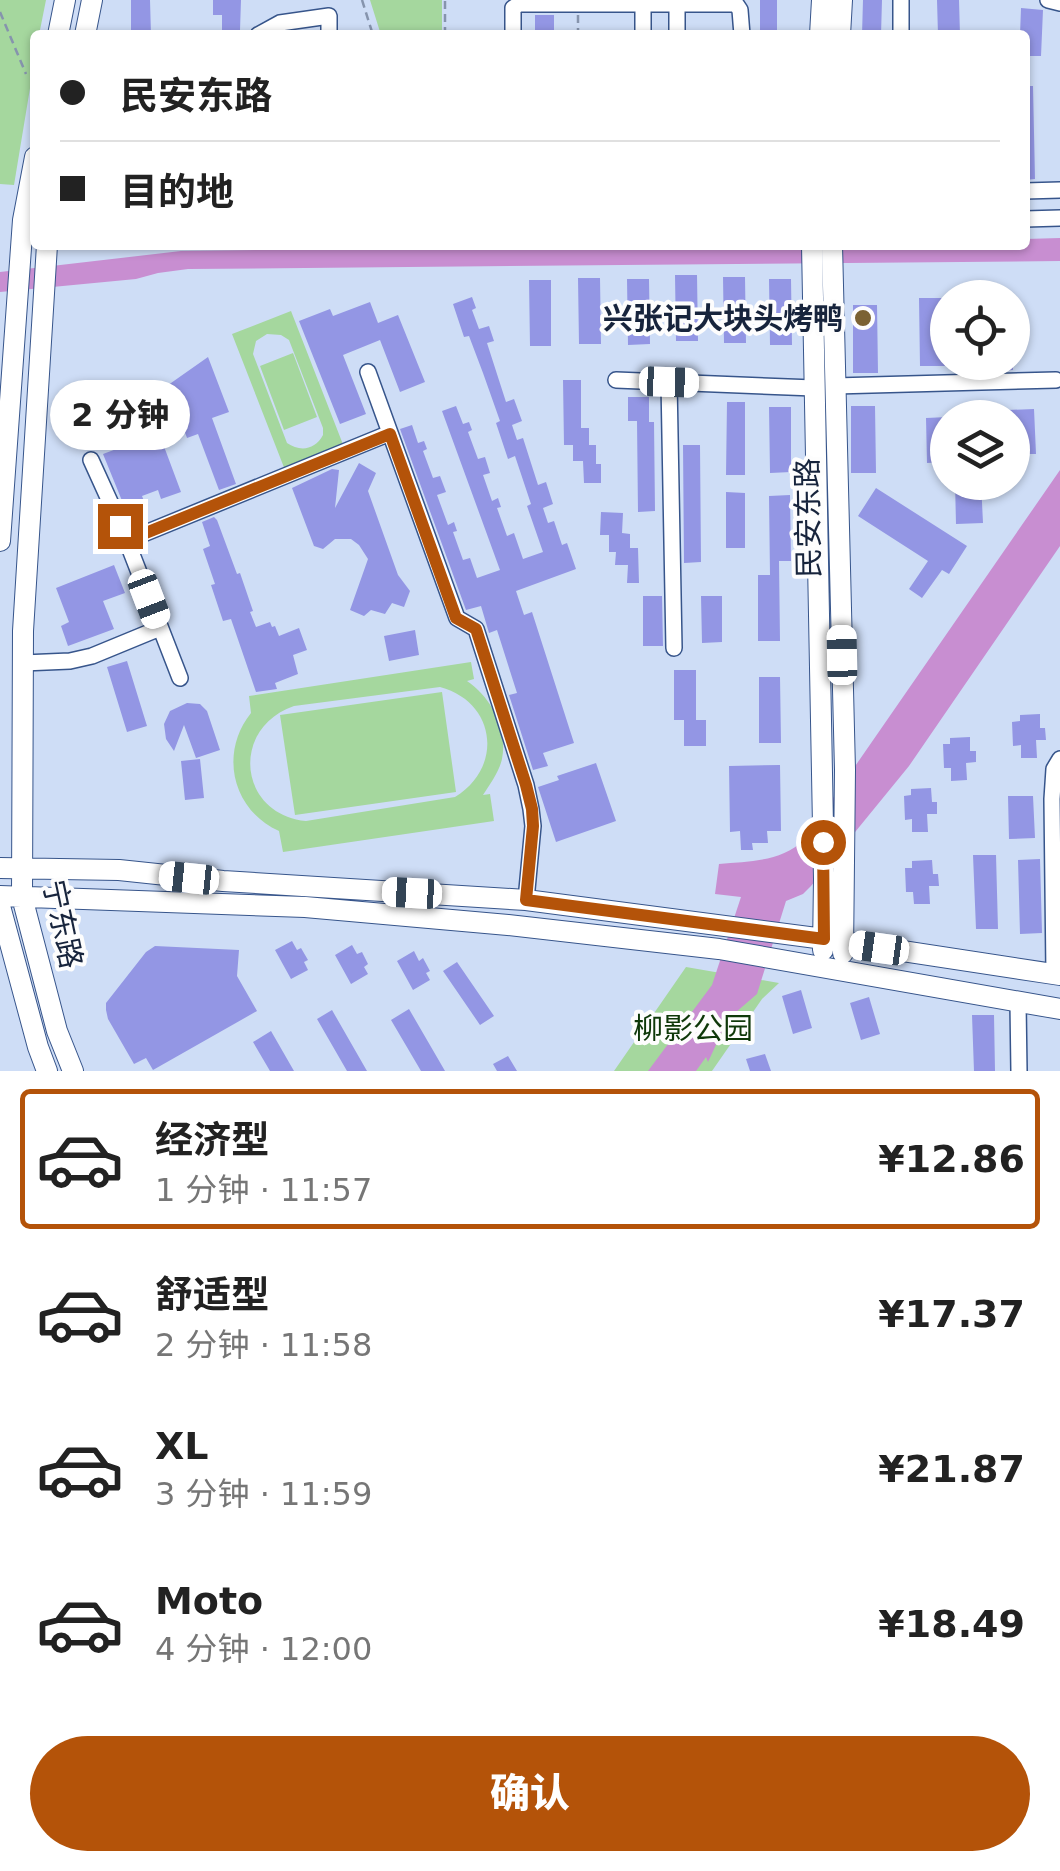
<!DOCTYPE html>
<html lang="zh">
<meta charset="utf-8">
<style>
:root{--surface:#fff;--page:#f2f2f2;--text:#222;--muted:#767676;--line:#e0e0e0;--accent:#b45309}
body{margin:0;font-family:"DejaVu Sans","Noto Sans SC",sans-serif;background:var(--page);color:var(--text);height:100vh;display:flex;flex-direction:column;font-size:38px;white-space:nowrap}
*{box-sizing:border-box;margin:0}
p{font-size:32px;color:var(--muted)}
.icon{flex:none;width:55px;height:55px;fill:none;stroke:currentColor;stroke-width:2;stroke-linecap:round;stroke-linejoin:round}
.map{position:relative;height:1071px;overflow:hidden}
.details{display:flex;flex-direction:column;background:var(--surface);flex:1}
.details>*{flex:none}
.top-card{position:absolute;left:30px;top:30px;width:1000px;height:220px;border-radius:10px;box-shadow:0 2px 8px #0004;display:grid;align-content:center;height:220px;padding:0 30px;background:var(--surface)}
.controls{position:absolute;left:930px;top:280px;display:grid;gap:20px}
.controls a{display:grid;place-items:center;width:100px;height:100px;border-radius:50%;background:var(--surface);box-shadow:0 2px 8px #0004;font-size:50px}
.end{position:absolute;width:45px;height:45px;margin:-22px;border:12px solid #b45309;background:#fff;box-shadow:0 0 0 5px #fff}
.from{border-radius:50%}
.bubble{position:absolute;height:70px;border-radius:35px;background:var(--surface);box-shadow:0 2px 8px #0004;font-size:32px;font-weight:800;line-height:70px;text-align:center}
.car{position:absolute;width:30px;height:60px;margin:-30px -15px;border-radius:12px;box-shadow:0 0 8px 2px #0007;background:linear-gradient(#fff 24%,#345 0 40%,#fff 0 76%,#345 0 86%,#fff 0)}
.top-card b{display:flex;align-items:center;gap:35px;height:95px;font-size:38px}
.top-card b+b{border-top:2px solid var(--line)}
.top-card i{width:25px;height:25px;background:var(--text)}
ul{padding:18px 0 0;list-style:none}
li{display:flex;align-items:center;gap:30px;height:140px;margin:0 20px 15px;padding:0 10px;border:5px solid transparent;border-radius:10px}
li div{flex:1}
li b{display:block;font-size:38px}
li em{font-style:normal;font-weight:800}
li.active{border-color:var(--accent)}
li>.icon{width:90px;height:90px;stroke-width:1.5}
.primary-button{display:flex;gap:20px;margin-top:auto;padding:20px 30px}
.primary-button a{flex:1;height:115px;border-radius:60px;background:var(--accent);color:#fff;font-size:40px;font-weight:800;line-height:115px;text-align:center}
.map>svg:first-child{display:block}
.green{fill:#a5d79e;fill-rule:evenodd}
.water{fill:#c88ed1}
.building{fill:#9396e4}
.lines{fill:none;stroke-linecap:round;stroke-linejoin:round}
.minor-casing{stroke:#37558b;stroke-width:18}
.major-casing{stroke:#37558b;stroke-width:22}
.path{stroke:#8694ad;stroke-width:2.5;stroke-dasharray:8 5;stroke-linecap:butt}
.minor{stroke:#fff;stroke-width:15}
.major{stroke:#fff;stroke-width:20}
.route{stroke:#b45309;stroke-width:12}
.poi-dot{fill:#7b6233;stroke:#fdfdfd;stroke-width:4}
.labels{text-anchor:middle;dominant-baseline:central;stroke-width:8;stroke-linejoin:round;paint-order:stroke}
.poi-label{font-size:30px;font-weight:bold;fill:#17243c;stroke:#fdfdfd;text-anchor:end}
.street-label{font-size:30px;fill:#17243c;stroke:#fdfdfd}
.park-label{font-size:30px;fill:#0e3809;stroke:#fdfdfd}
</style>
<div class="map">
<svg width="1060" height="1071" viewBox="0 0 1060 1071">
<rect width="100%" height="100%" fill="#ceddf6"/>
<path class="green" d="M0,0H46L39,35H35V58L14,185L0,184Z
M370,0H442V35H381Z
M291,311L344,447L285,470L232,334ZM267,334L281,335L289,340L323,428V435C315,450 300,452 287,443L253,354L256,341Z
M293,353L317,417L284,430L260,366Z
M471,662L474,679L467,681C491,697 508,729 502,759C499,772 490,784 483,795L490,794L494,821L283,852L279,831C232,810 219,753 251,713L249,696ZM440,687C496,702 504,767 455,797L306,821C238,814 230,728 294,706Z
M442,692L456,792L295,815L280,715Z
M686,967L779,983L762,999L712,1071H614Z"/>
<path class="water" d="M1060,238V261L188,269L158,273L136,279L0,292V272L181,251L586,245H1025V239Z
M1060,470V546L909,766L811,886L803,894L786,901L757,994L728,1019L708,1062L706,1057L696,1071H648L712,985L741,897L715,894L719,864C750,861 781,862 804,840Z"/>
<path class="building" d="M131,0H150L151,35H131Z
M213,0H241L240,30H222V15H213Z
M760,0H777V35H760Z
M863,0H882L881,35H862Z
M937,0H959L960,35H938Z
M1021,8L1043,10L1041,56H1025V35H1020Z
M535,15H554V35H535Z
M1025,86H1033L1035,179L1025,180Z
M675,275H697L698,341H676Z
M723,277H745L746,343H724Z
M578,278H600L601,344H579Z
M627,279H649L650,344L628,345Z
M769,279H791L792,345H770Z
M529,280H551V346H530Z
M472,297L476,308L472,310L479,329L489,326L494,341L487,343L506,402L514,399L522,421L512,425L517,440L523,438L538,485L546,482L553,504L543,508L548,523L554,521L562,545L567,543L576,569L516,591L524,615L532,612L574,743L543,753L548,766L533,770L509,695L517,693L497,630L489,633L481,606L466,610L400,429L412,425L418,443L424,441L427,449L423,451L433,478L440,476L446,492L437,495L448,525L454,522L457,531L453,532L463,560L470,558L477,578L500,570L442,411L456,406L463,424L469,422L472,430L468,432L478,459L485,457L490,473L483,475L492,501L498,498L501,507L497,508L507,536L514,533L523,559L543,552L527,506L531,504L515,456L508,459L496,423L500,421L483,373L469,336L464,337L453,304Z
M919,298H944L945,366H920Z
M370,302L378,323L398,315L425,382L400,392L380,340L343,355L366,414L340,424L299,321L330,309L333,316Z
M853,305H877L878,373H853Z
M208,357L229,412L212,418L236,484L219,490L198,434L187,438L173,400L106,447L97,435Z
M988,362H1013V370L988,371Z
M563,380H581V428H589V445H596V464H601V483H584L583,461H573V445H564Z
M628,397H649V422H654L655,511L638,512L637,421H628Z
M727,402H745V475H726Z
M851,406H875L876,473H851Z
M769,407H791V472L770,473Z
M1034,409L1036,454H1012V418H1008V410Z
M948,417V462L927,463L926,418Z
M159,433L181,492L161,499L158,490L142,496L146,506L127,513L103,454Z
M683,445H700L701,562L684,563Z
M359,463L376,473L368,491L398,575L410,591L404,607L392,603L385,614L371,610L364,616L350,610L368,559L359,545L351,539H335L323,549L314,546L292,488L332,469L339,470L335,508Z
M955,482H981L983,523L956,524Z
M876,488L967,546L949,574L942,570L922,598L909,589L928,561L858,516Z
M726,492L745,493V548H726Z
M790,495L791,561H779L780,641H758V575H770L769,496Z
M601,512L623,513L622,533L630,534V548H638L639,583H627L628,565H615L616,552H609V535H600Z
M214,517L217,520L237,574L240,573L253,611L250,612L256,627L270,622L272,627L275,626L279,636L299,628L307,650L293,655L298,674L275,683L277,689L256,692L231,619L223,621L211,585L215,584L203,549L210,546L202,522Z
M114,565L125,593L103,601L114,629L68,646L61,626L69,622L56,588Z
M643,596H662L663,646H643Z
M701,596H722V642L702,643Z
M415,630L419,655L389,661L384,636Z
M127,661L147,726L127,732L107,667Z
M674,670H696V720H706V746H684V720H674Z
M759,677H780L781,743H759Z
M187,703L200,704L207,711L220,750L196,758L184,725L174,751L166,739L164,724L170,711Z
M1040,714V728H1045L1046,740H1036L1037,758H1021V745L1013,746L1012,722L1020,721V715Z
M970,737V751H976V762L966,763L967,780L951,781V768H944L943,744H950V738Z
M200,759L204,798L185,800L181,761Z
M596,763L616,821L556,842L538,787L559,780L557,776Z
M780,765L781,831H767L768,843H752L753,850H741L740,831L730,832L729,766Z
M931,788L932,802H937V814H927L928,832H912V819L905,820L904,796L911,795V789Z
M1008,796H1033L1035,838L1009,839Z
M973,855H996L998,929H976Z
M1040,859L1042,933L1020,934L1018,860Z
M932,860L933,874H938L939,886H929L930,904H914L913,892H906L905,868H912V861Z
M292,941L297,950L301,948L308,960L304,962L308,970L291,979L275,950Z
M352,945L357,954L362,952L368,964L364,967L368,974L351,984L335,955Z
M155,946L239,950L237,976L257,1011L153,1070L146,1058L134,1064L108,1019L106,1010V1003L146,952Z
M414,951L419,961L423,958L430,971L426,973L430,980L413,990L397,961Z
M457,962L494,1016L480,1025L443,971Z
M801,990L812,1028L793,1034L782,996Z
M869,997L880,1034L861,1040L850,1003Z
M409,1009L445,1071H421L391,1020Z
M332,1010L367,1071H347L317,1019Z
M972,1015H994L995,1071H974Z
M271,1031L294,1071H270L253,1042Z
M765,1054L771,1071H750L746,1059Z
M508,1056L517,1071H497L493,1064Z"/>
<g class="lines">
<g class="minor-casing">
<path id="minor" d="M643,0V35
M677,0V35
M901,0V35
M1048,0L1060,3
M258,35L280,23L329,16V35
M513,35V8L519,4H736L740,10L742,35
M1025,191L1060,190
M1025,219L1060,218
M368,372L457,618L476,629L526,785L531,809L533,826L526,900
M616,380L814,388
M669,382L674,648
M835,386L1056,380
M91,460L121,526L180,678
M126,541L390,433
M23,663L70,661L92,656L160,628
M1054,974L1052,799L1054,769L1060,759
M1018,1003L1019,1071"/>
</g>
<g class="major-casing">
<path id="major" d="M58,35L65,0
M85,35L92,0
M820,35L822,0
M840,35L842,0
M47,245L23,631L22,897L57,1031L73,1071
M812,245L824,879L823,950
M832,245L845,770L843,953
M0,541L23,220L35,157
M0,868L119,870L223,881L526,900L824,939L1060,975
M0,896L305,907L508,925L719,949L1060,1009
M0,906L38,1047L47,1071"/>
</g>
<path class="path" d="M362,0L373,35
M0,12L26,74
M578,15V35
M445,35V0"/>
<use href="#minor" class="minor"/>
<use href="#major" class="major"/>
</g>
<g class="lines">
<path class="route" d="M120,526L126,541L390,434L456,618L476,629L526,785L532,809L533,826L526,900L824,939L823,842"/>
</g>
<circle class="poi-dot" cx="863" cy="318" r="10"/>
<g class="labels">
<g class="poi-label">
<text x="843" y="318">兴张记大块头烤鸭</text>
</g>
<g class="street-label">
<text transform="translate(808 518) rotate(-91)">民安东路</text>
<text transform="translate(63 924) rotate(78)">宁东路</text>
</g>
<g class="park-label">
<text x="693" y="1028">柳影公园</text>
</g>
</g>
</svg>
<div class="controls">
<a><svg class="icon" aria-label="locate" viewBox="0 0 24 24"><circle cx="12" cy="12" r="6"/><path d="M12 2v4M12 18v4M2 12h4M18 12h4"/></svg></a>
<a><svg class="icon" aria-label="layers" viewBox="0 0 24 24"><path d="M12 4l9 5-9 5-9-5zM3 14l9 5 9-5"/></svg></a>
</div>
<i class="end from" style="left:823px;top:842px"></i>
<i class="end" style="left:120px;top:526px"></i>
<div class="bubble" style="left:50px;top:380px;width:140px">2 分钟</div>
<i class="car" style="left:669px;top:382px;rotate:92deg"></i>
<i class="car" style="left:149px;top:599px;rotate:159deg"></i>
<i class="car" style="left:842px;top:655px;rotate:359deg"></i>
<i class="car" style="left:189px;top:878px;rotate:276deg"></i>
<i class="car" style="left:412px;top:893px;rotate:273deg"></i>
<i class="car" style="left:879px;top:948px;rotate:278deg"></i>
<div class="top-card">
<b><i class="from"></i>民安东路</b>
<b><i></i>目的地</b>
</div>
</div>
<section class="details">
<ul>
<li class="active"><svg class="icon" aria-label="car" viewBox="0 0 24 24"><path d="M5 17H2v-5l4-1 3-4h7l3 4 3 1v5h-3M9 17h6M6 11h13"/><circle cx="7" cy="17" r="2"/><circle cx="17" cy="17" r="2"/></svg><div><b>经济型</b><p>1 分钟 · 11:57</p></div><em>¥12.86</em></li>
<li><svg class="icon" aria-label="car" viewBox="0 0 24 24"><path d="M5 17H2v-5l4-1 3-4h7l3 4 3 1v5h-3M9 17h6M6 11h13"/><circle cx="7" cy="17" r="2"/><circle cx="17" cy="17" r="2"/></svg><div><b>舒适型</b><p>2 分钟 · 11:58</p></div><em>¥17.37</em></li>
<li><svg class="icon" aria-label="car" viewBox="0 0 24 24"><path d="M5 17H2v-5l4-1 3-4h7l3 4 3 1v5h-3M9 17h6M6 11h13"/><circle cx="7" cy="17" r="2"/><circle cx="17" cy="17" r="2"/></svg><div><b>XL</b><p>3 分钟 · 11:59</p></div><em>¥21.87</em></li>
<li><svg class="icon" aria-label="car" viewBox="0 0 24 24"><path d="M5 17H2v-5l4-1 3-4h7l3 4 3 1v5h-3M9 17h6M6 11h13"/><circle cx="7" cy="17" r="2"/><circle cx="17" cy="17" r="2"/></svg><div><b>Moto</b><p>4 分钟 · 12:00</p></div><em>¥18.49</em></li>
</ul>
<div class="primary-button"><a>确认</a></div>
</section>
